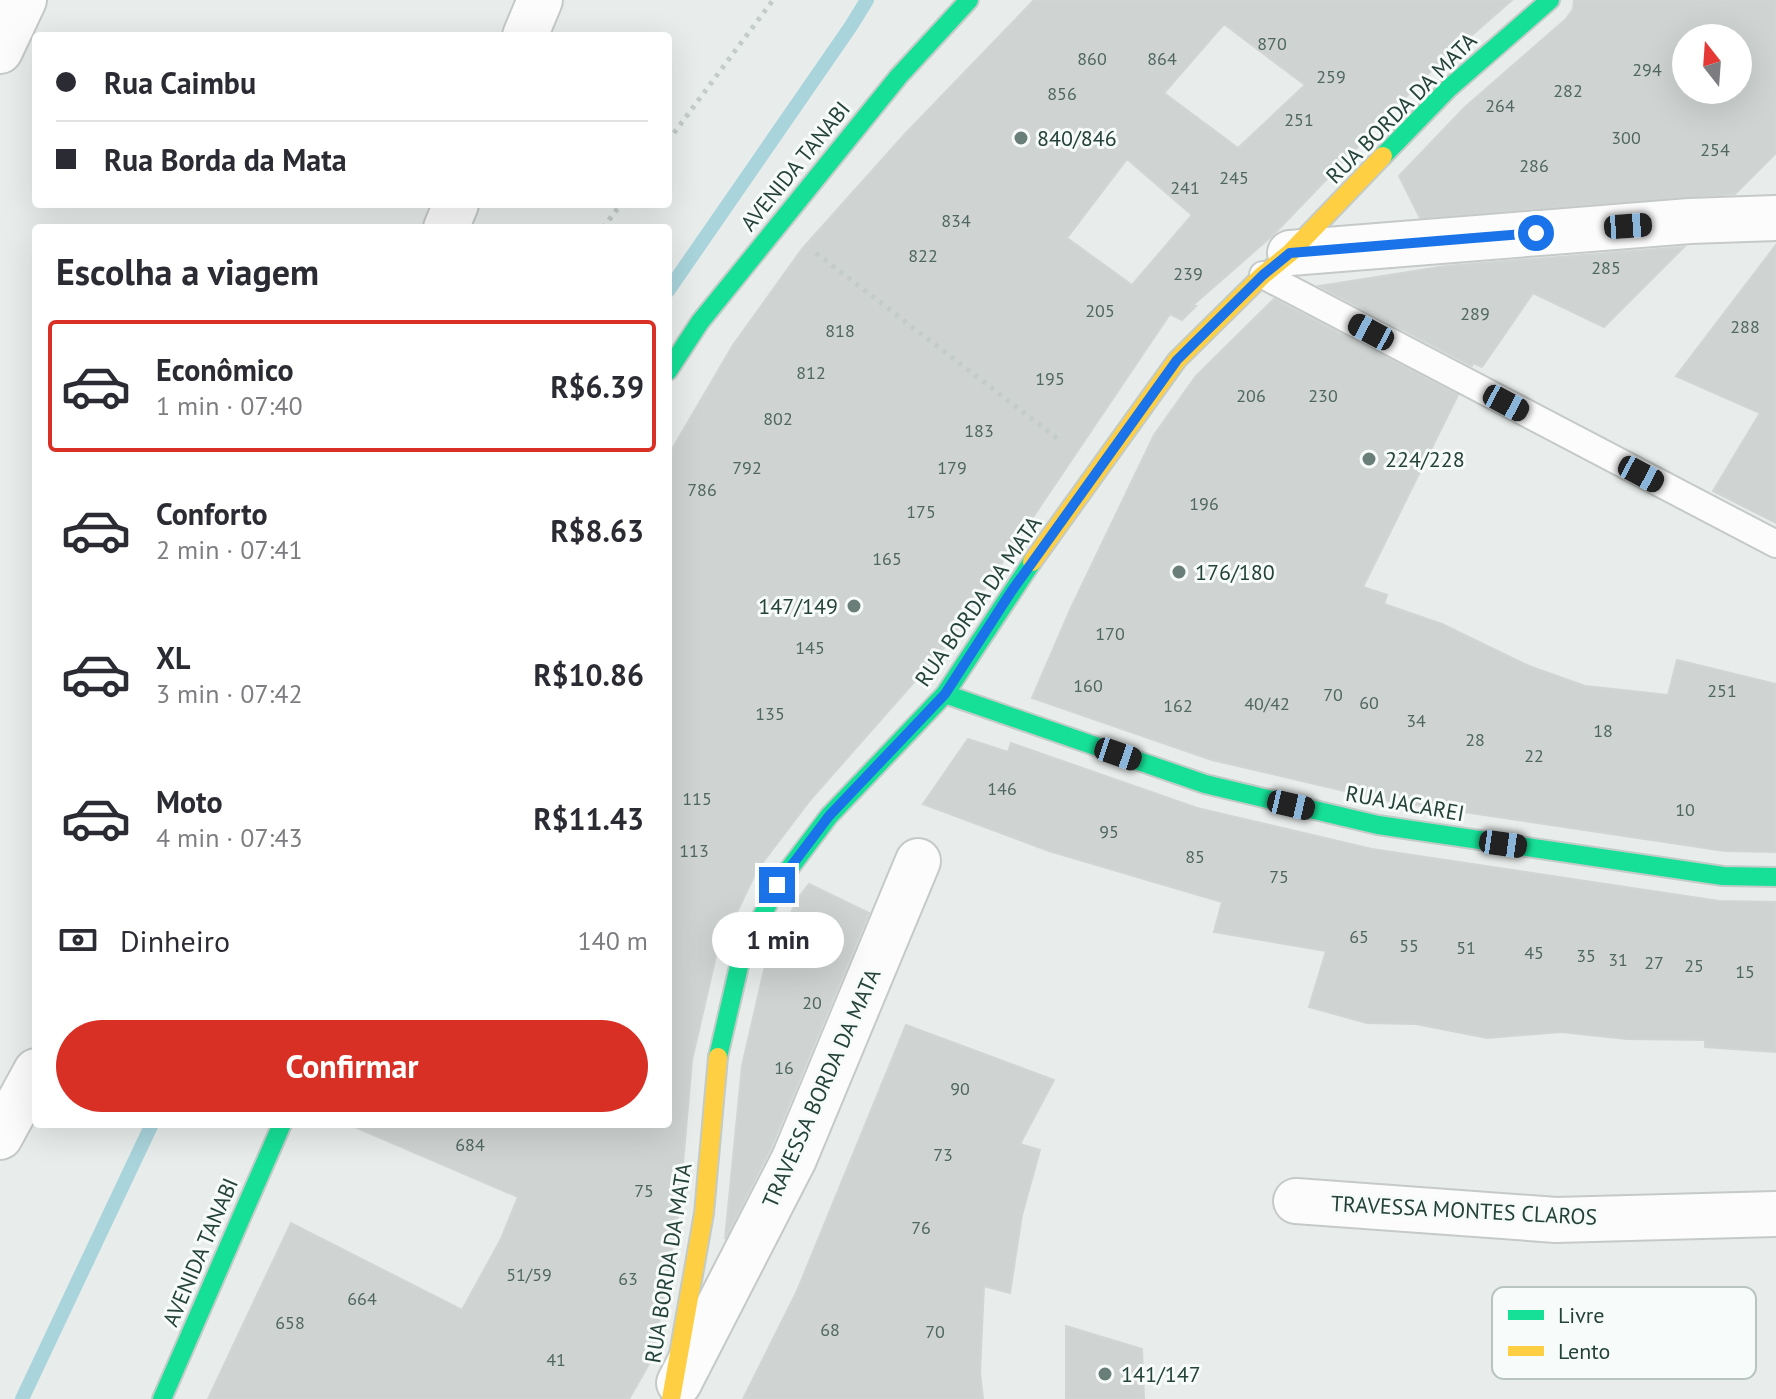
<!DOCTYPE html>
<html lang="pt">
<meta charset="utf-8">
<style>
:root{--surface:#fff;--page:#f2f2f3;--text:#2b2b33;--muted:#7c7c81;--line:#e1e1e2;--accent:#d93025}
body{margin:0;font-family:"PT Sans",sans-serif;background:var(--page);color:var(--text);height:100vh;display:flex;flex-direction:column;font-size:30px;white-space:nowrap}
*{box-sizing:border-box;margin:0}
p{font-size:26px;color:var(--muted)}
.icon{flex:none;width:44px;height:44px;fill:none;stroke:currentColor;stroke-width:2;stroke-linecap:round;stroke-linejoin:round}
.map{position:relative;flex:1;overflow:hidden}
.side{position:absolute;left:32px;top:224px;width:640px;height:904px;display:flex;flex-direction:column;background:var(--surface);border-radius:8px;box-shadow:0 8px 32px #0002}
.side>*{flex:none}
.banner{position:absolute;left:32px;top:32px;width:640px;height:176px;border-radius:8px;box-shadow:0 8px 32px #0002;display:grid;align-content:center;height:176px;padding:0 24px;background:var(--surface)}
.needle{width:52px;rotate:343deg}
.buttons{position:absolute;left:1672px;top:24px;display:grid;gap:16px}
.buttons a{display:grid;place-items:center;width:80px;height:80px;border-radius:50%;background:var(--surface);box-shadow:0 8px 32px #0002;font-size:40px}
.end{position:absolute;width:36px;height:36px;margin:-18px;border:10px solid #1a73e8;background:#fff;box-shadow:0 0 0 4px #fff}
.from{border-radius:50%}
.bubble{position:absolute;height:56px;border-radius:28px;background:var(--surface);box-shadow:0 8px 32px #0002;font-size:26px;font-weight:600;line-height:56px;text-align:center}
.car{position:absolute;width:24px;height:48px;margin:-24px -12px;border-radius:10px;box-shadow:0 0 6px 2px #0007;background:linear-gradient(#222 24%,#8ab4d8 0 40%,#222 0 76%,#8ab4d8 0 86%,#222 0)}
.banner b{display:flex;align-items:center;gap:28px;height:76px;font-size:30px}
.banner b+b{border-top:2px solid var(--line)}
.banner i{width:20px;height:20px;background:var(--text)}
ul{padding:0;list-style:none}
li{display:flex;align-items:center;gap:24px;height:132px;margin:0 16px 12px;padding:0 8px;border:4px solid transparent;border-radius:8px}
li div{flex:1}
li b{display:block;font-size:30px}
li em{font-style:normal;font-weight:600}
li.on{border-color:var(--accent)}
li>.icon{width:72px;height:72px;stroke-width:1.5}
h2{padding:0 24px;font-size:36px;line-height:96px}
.pay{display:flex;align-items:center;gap:20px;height:88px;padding:0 24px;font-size:30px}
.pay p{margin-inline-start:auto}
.button{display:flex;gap:16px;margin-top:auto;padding:16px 24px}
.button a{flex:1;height:92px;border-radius:48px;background:var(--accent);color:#fff;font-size:32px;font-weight:600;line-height:92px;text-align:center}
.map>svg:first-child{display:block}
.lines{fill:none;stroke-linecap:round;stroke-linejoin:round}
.stream{stroke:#a9d4db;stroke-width:14}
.building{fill:#cfd4d2;stroke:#d1d6d4;stroke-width:2;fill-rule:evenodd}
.lane-casing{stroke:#c5cac8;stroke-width:30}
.street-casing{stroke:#c5cac8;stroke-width:48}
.fast-casing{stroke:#c3cbc8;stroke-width:22}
.slow-casing{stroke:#c3cbc8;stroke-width:22}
.path{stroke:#c3ccca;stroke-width:5;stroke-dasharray:4 6;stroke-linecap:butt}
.lane{stroke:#fcfcfc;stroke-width:26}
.street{stroke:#fcfcfc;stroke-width:44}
.fast{stroke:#16e098;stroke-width:18}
.slow{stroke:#ffcf43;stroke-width:18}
.route{stroke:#1a73e8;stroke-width:10}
.poi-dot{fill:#697e78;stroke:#f7fbf9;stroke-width:3}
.labels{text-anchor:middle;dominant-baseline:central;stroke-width:6;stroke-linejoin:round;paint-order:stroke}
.number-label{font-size:18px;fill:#506761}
.street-label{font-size:22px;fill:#24423a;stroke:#f7fbf9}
.poi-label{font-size:22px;fill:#24423a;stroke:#f7fbf9;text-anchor:start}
.key{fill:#f7fbf9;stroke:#b8c4c0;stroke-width:2}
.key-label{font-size:22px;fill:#24423a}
</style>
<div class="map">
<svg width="1776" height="1399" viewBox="0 0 1776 1399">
<rect width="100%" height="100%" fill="#e8edeb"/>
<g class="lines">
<path class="stream" d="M668,291L851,26L867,0
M22,1399L152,1124"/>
</g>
<path class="building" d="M1034,0H1512L1430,72L1273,235L1192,306H1196L1182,320L1170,314L946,646L811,799L757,870L716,956L692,1060L679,1210L653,1357L629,1399H208L291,1223L462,1310L501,1239L518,1197L348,1124H668V456L733,345L802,249L904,135ZM1224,24L1305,85L1238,148L1164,93ZM1127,159L1192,215L1132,285L1067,238Z
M1574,0H1776V153L1735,194L1420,218L1399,176L1465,107L1566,19L1573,9ZM1686,38H1738V90H1686Z
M1776,245V523L1713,491L1760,413L1676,376Z
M1684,247L1604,327L1533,293L1482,367L1473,363L1472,366L1319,286L1446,266Z
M1274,299L1458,395L1363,587L1387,595L1384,604L1442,624L1529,666L1585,686L1668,695L1677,660L1776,684V852L1725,851L1383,800L1212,760L1032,698L1070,610L1154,435L1196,376Z
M968,739L1008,752L1011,743L1197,808L1372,849L1719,901L1776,902V1052L1705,1047V1040L1627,1039L1561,1032L1487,1038L1416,1024L1367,1023L1309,1007L1326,951L1214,932L1222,902L1049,851L923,804Z
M809,884L869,913L771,1148L725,1239L742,1066L764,970L798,898Z
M906,1025L1054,1080L1020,1144L1040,1150L1022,1215L1010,1293L984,1286L980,1372L983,1399H743L797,1291Z
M1066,1326L1142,1349L1144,1399H1066Z"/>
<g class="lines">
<g class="lane-casing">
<path id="lane" d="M1263,275L1776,544"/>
</g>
<g class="street-casing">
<path id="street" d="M525,36L540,0
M0,51L24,0
M446,228L456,204
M1290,253L1690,221L1776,218
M0,1137L36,1071
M1296,1201L1556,1220L1776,1214
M679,1383L794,1159L918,861"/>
</g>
<g class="fast-casing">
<path id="fast" d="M1383,156L1448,89L1550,0
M668,371L700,322L899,76L969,0
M945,694L1205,784L1378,825L1723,876L1776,877
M718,1057L740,962L777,885L829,816L945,694L1032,562
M162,1399L282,1124"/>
</g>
<g class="slow-casing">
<path id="slow" d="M1032,562L1177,360L1263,275L1290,253L1383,156
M671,1399L704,1213L718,1057"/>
</g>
<path class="path" d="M668,141L773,0
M603,228L621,204
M816,253L1062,442"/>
<use href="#lane" class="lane"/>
<use href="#street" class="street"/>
<use href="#fast" class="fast"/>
<use href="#slow" class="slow"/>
</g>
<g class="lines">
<path class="route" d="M777,885L829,816L945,694L1011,592L1177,360L1263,275L1290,253L1536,233"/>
</g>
<g class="poi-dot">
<circle cx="1021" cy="138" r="8"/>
<circle cx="1369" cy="459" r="8"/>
<circle cx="1179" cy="572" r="8"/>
<circle cx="854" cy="606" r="8"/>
<circle cx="1105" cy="1374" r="8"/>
</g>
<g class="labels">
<g class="number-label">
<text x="1272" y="43">870</text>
<text x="1092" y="58">860</text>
<text x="1162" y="58">864</text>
<text x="1647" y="69">294</text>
<text x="1331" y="76">259</text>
<text x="1568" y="90">282</text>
<text x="1062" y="93">856</text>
<text x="1500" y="105">264</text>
<text x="1299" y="119">251</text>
<text x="1626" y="137">300</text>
<text x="1715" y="149">254</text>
<text x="1534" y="165">286</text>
<text x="1234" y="177">245</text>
<text x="1185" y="187">241</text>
<text x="956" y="220">834</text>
<text x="923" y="255">822</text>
<text x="1606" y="267">285</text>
<text x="1188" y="273">239</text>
<text x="1100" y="310">205</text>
<text x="1475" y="313">289</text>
<text x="1745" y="326">288</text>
<text x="840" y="330">818</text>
<text x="811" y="372">812</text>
<text x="1050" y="378">195</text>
<text x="1251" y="395">206</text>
<text x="1323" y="395">230</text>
<text x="778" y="418">802</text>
<text x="979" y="430">183</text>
<text x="747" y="467">792</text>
<text x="952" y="467">179</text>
<text x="702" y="489">786</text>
<text x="1204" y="503">196</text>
<text x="921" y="511">175</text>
<text x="887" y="558">165</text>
<text x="1110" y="633">170</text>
<text x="810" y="647">145</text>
<text x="1088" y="685">160</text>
<text x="1722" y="690">251</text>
<text x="1333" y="694">70</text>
<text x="1369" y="702">60</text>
<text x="1267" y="703">40/42</text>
<text x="1178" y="705">162</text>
<text x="770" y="713">135</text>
<text x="1416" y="720">34</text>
<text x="1603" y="730">18</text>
<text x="1475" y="739">28</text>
<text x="1534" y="755">22</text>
<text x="1002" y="788">146</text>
<text x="697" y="798">115</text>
<text x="1685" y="809">10</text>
<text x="1109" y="831">95</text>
<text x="694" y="850">113</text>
<text x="1195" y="856">85</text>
<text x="1279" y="876">75</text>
<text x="1359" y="936">65</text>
<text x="1409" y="945">55</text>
<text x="1466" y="947">51</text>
<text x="1534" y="952">45</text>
<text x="1586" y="955">35</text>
<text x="1618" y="959">31</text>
<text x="1654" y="962">27</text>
<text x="1694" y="965">25</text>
<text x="1745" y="971">15</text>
<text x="812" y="1002">20</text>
<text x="784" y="1067">16</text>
<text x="960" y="1088">90</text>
<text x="470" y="1144">684</text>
<text x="943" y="1154">73</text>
<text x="644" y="1190">75</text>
<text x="921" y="1227">76</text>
<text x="529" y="1274">51/59</text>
<text x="628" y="1278">63</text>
<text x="362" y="1298">664</text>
<text x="290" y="1322">658</text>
<text x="830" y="1329">68</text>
<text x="935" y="1331">70</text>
<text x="556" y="1359">41</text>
</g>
<g class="street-label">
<text transform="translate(1401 108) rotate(-45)">RUA BORDA DA MATA</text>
<text transform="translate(795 166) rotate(-51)">AVENIDA TANABI</text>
<text transform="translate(978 601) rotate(-55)">RUA BORDA DA MATA</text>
<text transform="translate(1405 803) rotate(10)">RUA JACAREI</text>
<text transform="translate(821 1088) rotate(-66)">TRAVESSA BORDA DA MATA</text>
<text transform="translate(1464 1210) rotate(3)">TRAVESSA MONTES CLAROS</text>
<text transform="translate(200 1252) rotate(-67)">AVENIDA TANABI</text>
<text transform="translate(668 1263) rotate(-81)">RUA BORDA DA MATA</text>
</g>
<g class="poi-label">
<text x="1037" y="138">840/846</text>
<text x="1385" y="459">224/228</text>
<text x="1195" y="572">176/180</text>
<text x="838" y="606" text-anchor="end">147/149</text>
<text x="1121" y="1374">141/147</text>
</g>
</g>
<rect x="1492" y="1287" width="264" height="92" rx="12" class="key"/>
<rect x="1508" y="1310" width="36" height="10" fill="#16e098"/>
<rect x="1508" y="1346" width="36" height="10" fill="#ffcf43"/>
<g class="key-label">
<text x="1558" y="1323">Livre</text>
<text x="1558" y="1359">Lento</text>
</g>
</svg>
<div class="buttons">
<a><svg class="needle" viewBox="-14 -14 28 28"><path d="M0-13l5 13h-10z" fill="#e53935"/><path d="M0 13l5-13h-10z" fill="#7c7c81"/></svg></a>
</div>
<i class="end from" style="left:1536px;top:233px"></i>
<i class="end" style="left:777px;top:885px"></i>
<div class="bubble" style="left:712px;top:912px;width:132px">1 min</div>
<i class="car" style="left:1628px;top:226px;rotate:86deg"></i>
<i class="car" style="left:1371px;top:332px;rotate:298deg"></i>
<i class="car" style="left:1506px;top:403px;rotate:118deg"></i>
<i class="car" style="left:1641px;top:474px;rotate:118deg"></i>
<i class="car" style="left:1118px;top:754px;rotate:109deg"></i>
<i class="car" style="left:1291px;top:805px;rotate:103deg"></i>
<i class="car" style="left:1503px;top:844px;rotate:98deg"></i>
<div class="banner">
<b><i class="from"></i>Rua Caimbu</b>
<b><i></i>Rua Borda da Mata</b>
</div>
<section class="side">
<h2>Escolha a viagem</h2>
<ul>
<li class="on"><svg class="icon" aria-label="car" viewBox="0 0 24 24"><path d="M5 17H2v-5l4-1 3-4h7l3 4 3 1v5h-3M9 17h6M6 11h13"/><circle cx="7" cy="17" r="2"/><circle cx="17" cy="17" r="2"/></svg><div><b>Econômico</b><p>1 min · 07:40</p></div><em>R$6.39</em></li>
<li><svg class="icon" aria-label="car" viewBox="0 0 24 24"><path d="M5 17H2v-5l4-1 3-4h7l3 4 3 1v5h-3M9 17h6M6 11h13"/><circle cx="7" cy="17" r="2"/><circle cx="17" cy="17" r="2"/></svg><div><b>Conforto</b><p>2 min · 07:41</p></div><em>R$8.63</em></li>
<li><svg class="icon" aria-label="car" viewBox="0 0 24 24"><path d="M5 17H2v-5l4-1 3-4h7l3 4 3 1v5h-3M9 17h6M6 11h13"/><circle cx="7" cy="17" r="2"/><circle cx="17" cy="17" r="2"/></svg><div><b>XL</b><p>3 min · 07:42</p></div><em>R$10.86</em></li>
<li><svg class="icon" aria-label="car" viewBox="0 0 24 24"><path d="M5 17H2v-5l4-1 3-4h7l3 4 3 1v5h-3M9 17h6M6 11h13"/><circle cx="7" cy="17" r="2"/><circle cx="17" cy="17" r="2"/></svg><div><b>Moto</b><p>4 min · 07:43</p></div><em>R$11.43</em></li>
</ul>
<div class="pay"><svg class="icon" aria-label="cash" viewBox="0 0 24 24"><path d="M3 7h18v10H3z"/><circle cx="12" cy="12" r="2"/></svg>Dinheiro<p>140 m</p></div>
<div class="button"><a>Confirmar</a></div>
</section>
</div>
